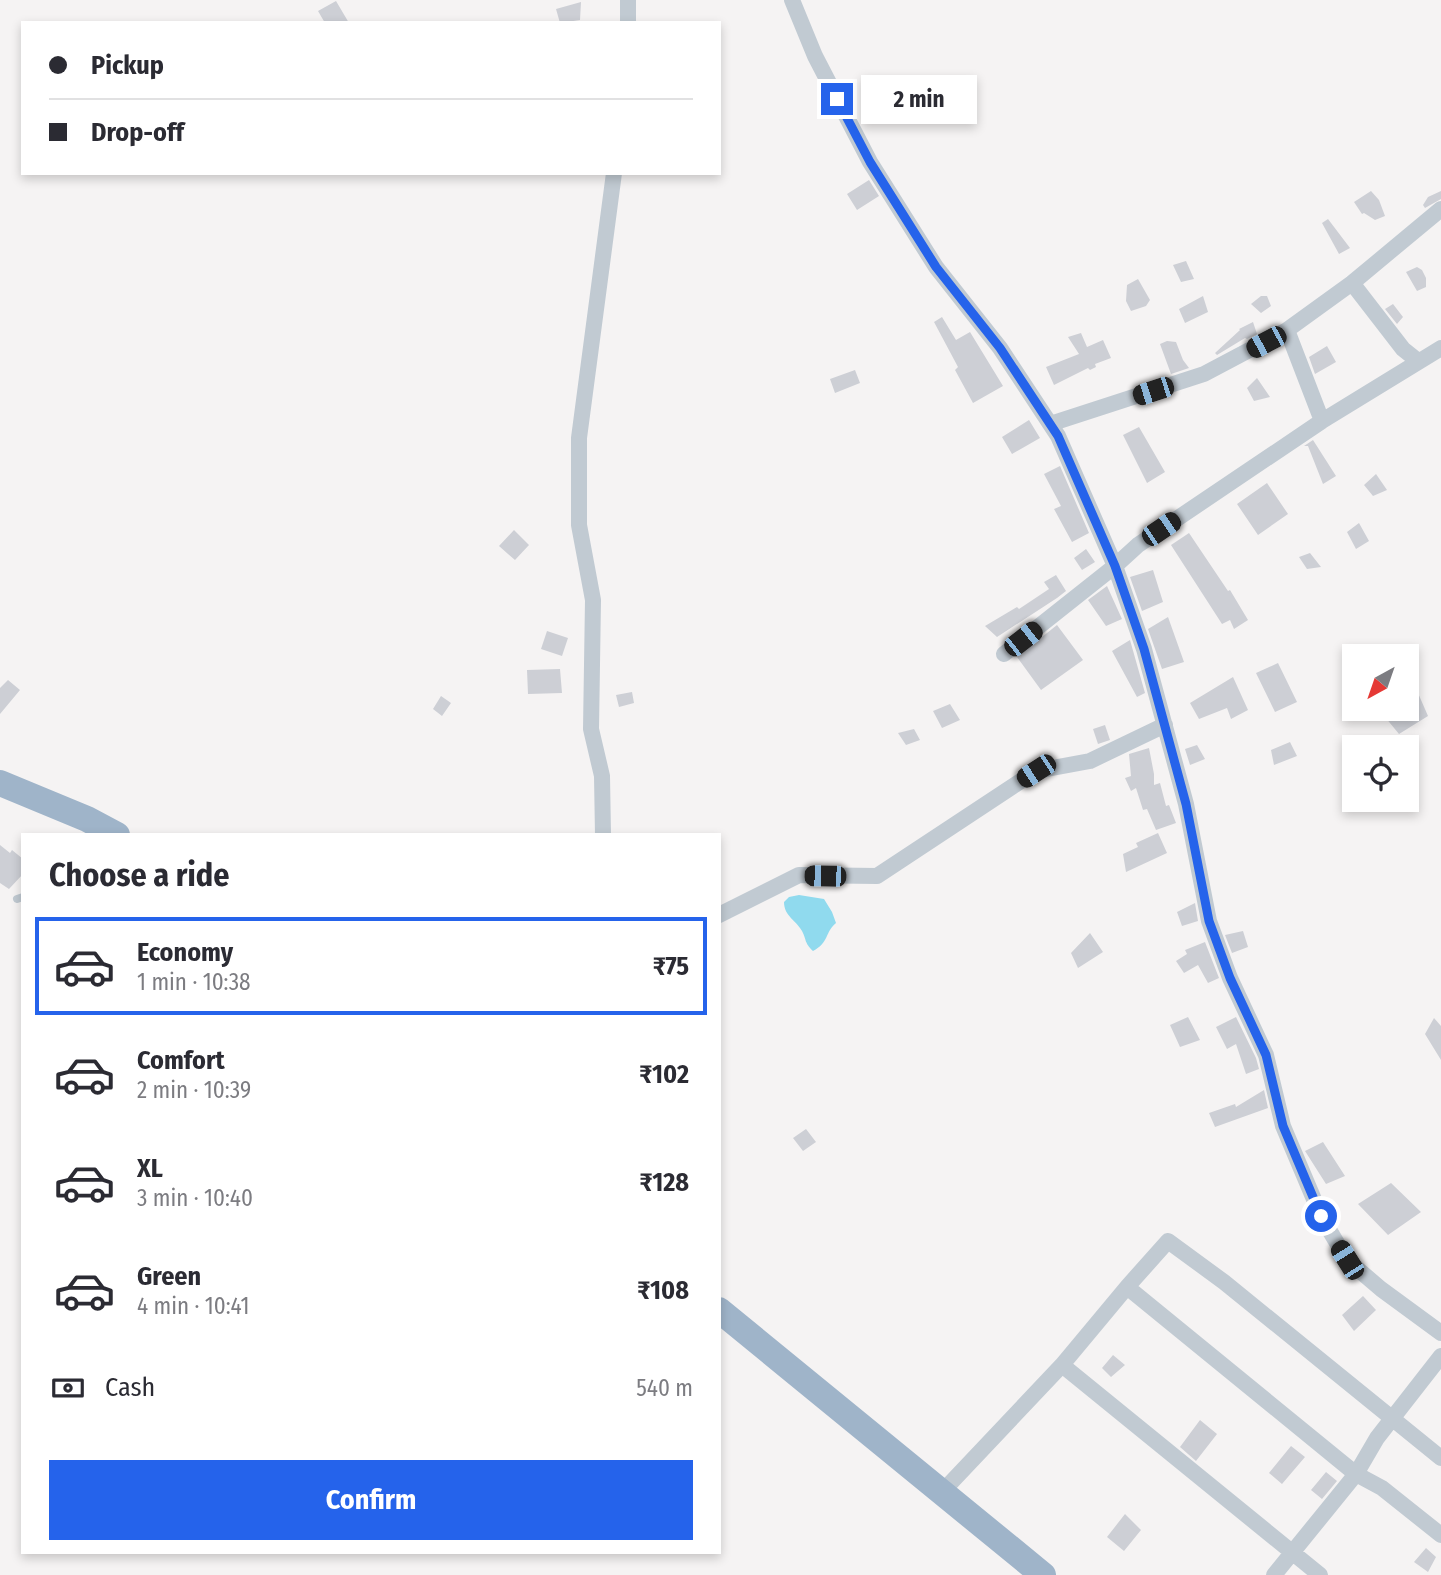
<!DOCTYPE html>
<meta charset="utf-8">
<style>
:root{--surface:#fff;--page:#f7f7f7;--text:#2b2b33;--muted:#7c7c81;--line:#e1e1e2;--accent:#2563eb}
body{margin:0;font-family:"Fira Sans Condensed",sans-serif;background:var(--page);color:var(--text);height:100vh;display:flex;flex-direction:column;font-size:26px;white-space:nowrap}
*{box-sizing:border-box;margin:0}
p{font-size:23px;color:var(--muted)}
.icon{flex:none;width:38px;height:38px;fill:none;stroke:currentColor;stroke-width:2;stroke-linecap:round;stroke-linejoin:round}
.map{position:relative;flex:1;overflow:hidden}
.drawer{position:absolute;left:21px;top:833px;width:700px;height:721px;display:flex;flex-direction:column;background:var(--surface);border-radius:0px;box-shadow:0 4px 10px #0003}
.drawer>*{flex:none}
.banner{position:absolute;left:21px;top:21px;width:700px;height:154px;border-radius:0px;box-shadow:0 4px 10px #0003;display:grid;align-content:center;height:154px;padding:0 28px;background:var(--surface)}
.needle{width:46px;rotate:220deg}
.fabs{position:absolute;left:1342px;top:644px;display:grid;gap:14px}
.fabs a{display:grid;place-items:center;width:77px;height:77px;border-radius:0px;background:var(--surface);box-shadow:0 4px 10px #0003;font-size:35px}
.end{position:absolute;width:32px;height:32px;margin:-16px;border:9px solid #2563eb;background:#fff;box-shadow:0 0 0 4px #fff}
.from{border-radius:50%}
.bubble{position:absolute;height:49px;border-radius:0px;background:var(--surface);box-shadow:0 4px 10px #0003;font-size:23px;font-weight:700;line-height:49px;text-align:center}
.car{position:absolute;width:21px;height:42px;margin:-21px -10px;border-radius:9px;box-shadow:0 0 5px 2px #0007;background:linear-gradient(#222 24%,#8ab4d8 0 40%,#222 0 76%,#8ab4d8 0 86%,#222 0)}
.banner b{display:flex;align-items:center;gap:24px;height:66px;font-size:26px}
.banner b+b{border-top:2px solid var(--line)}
.banner i{width:18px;height:18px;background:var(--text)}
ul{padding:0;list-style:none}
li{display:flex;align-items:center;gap:21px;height:98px;margin:0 14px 10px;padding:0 14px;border:4px solid transparent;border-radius:0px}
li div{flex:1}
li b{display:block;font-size:26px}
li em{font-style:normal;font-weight:700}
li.active{border-color:var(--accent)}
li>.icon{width:63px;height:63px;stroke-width:1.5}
h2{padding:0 28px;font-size:32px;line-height:84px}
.pay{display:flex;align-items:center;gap:18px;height:77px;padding:0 28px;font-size:26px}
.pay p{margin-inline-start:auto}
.cta{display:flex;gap:14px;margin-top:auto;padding:14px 28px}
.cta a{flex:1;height:80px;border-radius:0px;background:var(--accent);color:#fff;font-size:28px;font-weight:700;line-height:80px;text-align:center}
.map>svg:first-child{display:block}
.water{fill:#90daee}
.building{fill:#cdcfd5}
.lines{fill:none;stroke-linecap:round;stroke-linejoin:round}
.service{stroke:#c1cad2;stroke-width:8}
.minor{stroke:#c1cad2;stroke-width:16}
.trunk{stroke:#9fb4c9;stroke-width:26}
.route{stroke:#2563eb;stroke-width:9}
</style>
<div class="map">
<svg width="1441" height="1575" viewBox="0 0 1441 1575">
<rect width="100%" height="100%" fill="#f5f3f3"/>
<path class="water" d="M799,895L824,899L832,912L836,923C825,932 829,943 813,951C804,942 807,941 802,931C796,920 784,916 784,902L789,897Z"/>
<path class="building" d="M336,1L349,23H325L318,11Z
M581,2L580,20L560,23L556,9Z
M869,180L879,196L857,210L847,194Z
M1371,191L1379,200L1385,216L1375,220L1364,213L1362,214L1354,202Z
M1441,191V199L1425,208L1423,205L1428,197Z
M1328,219L1350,248L1339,254L1322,223Z
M1186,261L1194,279L1181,282L1173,265Z
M1417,267L1422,270L1426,278V287L1417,291L1406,272Z
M1138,279L1150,300L1146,306L1131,311L1126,301L1127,285Z
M1203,296L1208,312L1185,323L1179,309Z
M1261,296H1267L1271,306L1261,313L1251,304Z
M1393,304L1403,317L1397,324L1385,309Z
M942,317L956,340L970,332L1003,386L973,403L955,370L958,367L934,322Z
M1253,322L1257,334L1247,339L1245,338L1217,355L1215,353L1240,330L1239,329Z
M1081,333L1087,347L1103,340L1111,358L1095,364L1096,367L1090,370L1088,368L1054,385L1046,367L1079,354L1068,337Z
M1167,341L1176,342L1183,360L1189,368L1171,374L1160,344Z
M1327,346L1336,362L1315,374L1309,357Z
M855,370L860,383L835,393L830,379Z
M1257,378L1270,397L1254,401L1247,388Z
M1029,420L1040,438L1012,454L1002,437Z
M1139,427L1165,472L1147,483L1123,435Z
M1313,440L1336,476L1323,484L1308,446H1304Z
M1060,466L1089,533L1072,542L1054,509L1061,506L1044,474Z
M1376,474L1387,490L1373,496L1364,485Z
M1267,483L1288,514L1258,535L1237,504Z
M1359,523L1369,541L1356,549L1347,532Z
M514,530L529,545L515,560L499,546Z
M1189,533L1228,591L1230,590L1248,620L1234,629L1230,620L1222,624L1171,545Z
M1086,549L1095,562L1082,570L1074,558Z
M1310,553L1321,567L1307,569L1299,557Z
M1153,570L1163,602L1142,611L1130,577Z
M1056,575L1066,591L1057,598L997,637L985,626L1017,607L1019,609L1049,589L1044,582Z
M1107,586L1122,619L1106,626L1088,600Z
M1168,617L1184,662L1162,669L1148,629Z
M1057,625L1083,660L1041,690L1017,657Z
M547,631L568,638L562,656L541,649Z
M1130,640L1145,693L1137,697L1112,651Z
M1278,663L1297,702L1275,712L1256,673Z
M560,669L562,693L528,694L527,670Z
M1233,677L1248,710L1231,719L1227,708L1199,719L1190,703Z
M8,680L20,690L0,714V688Z
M632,692L634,703L619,707L616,695Z
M1418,693L1428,716L1399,734L1385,717L1396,709H1407V701Z
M441,696L451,703L442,716L433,709Z
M950,704L960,720L942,728L933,711Z
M1105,725L1110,740L1098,744L1093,729Z
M914,729L920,740L906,745L898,733Z
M1290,742L1297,756L1274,765L1271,750Z
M1197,745L1205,759L1190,765L1185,749Z
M1149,748L1154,774V785L1160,783L1166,806L1169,805L1176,823L1156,830L1147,809L1143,810L1136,788L1131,791L1125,778L1131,776L1129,754Z
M1158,833L1167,853L1126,872L1123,854L1138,847L1136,843Z
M0,845L10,853L12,850L23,859V874L9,889L0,883Z
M1195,903L1198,921L1182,926L1177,912Z
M1243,931L1248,947L1232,953L1225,935Z
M1090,933L1103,952L1078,968L1071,953Z
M1205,942L1219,978L1208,983L1198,965L1184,973L1176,961L1187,954L1185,950Z
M1188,1017L1200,1040L1180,1047L1170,1025Z
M1236,1017L1256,1058L1259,1069L1246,1074L1236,1044L1227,1049L1216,1027Z
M1434,1018L1441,1026V1060L1425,1034Z
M1264,1090L1268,1108L1215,1127L1209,1113L1235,1104L1236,1107Z
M806,1129L816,1142L803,1151L793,1138Z
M1323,1142L1345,1176L1326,1184L1305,1151Z
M1391,1183L1421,1212L1388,1235L1358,1204Z
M1363,1296L1376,1310L1354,1331L1342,1315Z
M1113,1355L1125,1365L1111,1377L1102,1368Z
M1200,1420L1217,1434L1196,1461L1180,1447Z
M1291,1446L1305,1457L1282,1484L1269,1473Z
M1326,1472L1337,1481L1322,1499L1311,1490Z
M1125,1514L1141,1530L1124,1551L1107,1537Z
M1426,1548L1436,1557L1428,1572L1414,1562Z"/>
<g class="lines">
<path class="service" d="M17,899L23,897"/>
<path class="minor" d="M792,0L815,56L870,162L936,267L1000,348L1058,436L1115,566L1144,649L1186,804L1209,921L1230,978L1266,1055L1283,1126L1321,1216L1347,1260L1381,1289L1441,1333
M628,23V0
M1352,283L1403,349L1418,361
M1287,330L1322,421
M1050,424L1204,374L1287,330L1352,283L1441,209
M1004,654L1115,566L1138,545L1322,421L1441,348
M603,835L602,776L591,729L593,600L579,525V438L614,173
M719,915L799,875L877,876L1036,771L1090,761L1165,725
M1127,1287L1168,1241L1224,1282L1441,1458
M1441,1356L1377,1438L1356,1474L1382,1488L1441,1535
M1062,1365L1127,1287L1356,1474L1274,1575
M942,1492L1062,1365L1320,1575"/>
<path class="trunk" d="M0,783L87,819L117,835
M719,1310L1043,1575"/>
</g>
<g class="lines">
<path class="route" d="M837,99L870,162L936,267L1000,348L1058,436L1115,566L1144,649L1186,804L1209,921L1230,978L1266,1055L1283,1126L1321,1216"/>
</g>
</svg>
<div class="fabs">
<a><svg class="needle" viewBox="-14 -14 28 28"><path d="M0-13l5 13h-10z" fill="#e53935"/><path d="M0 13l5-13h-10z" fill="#7c7c81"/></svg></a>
<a><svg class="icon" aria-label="locate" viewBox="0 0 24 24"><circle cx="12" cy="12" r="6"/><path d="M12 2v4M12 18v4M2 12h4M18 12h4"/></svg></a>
</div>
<i class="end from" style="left:1321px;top:1216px"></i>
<i class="end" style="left:837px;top:99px"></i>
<div class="bubble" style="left:861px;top:75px;width:116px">2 min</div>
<i class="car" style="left:1266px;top:342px;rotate:242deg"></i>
<i class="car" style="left:1153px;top:391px;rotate:252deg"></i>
<i class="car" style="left:1161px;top:529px;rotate:56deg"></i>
<i class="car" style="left:1023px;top:639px;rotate:52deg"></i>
<i class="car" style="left:1036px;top:771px;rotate:237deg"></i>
<i class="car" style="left:825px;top:876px;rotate:271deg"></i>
<i class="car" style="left:1347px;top:1260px;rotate:328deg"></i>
<div class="banner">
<b><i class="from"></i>Pickup</b>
<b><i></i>Drop-off</b>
</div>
<section class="drawer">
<h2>Choose a ride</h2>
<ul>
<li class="active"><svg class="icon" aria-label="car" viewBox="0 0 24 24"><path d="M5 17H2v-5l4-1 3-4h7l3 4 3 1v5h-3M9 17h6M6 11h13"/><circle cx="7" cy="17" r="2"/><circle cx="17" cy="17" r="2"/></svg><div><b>Economy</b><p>1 min · 10:38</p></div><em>₹75</em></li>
<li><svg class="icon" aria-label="car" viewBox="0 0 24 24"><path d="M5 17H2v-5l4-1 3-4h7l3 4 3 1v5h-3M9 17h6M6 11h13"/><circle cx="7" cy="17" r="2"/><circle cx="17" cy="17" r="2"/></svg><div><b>Comfort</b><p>2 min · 10:39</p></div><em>₹102</em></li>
<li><svg class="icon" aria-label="car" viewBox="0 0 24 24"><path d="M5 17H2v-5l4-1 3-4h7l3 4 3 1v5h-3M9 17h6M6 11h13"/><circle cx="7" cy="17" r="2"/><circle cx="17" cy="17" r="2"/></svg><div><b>XL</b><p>3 min · 10:40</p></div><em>₹128</em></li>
<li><svg class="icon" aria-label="car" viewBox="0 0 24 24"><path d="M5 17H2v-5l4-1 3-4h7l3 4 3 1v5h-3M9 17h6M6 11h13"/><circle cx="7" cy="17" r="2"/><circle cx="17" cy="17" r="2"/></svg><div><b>Green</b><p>4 min · 10:41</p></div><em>₹108</em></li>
</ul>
<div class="pay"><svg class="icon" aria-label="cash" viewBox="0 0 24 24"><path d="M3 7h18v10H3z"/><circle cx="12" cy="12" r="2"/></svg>Cash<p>540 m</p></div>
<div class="cta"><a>Confirm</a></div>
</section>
</div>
